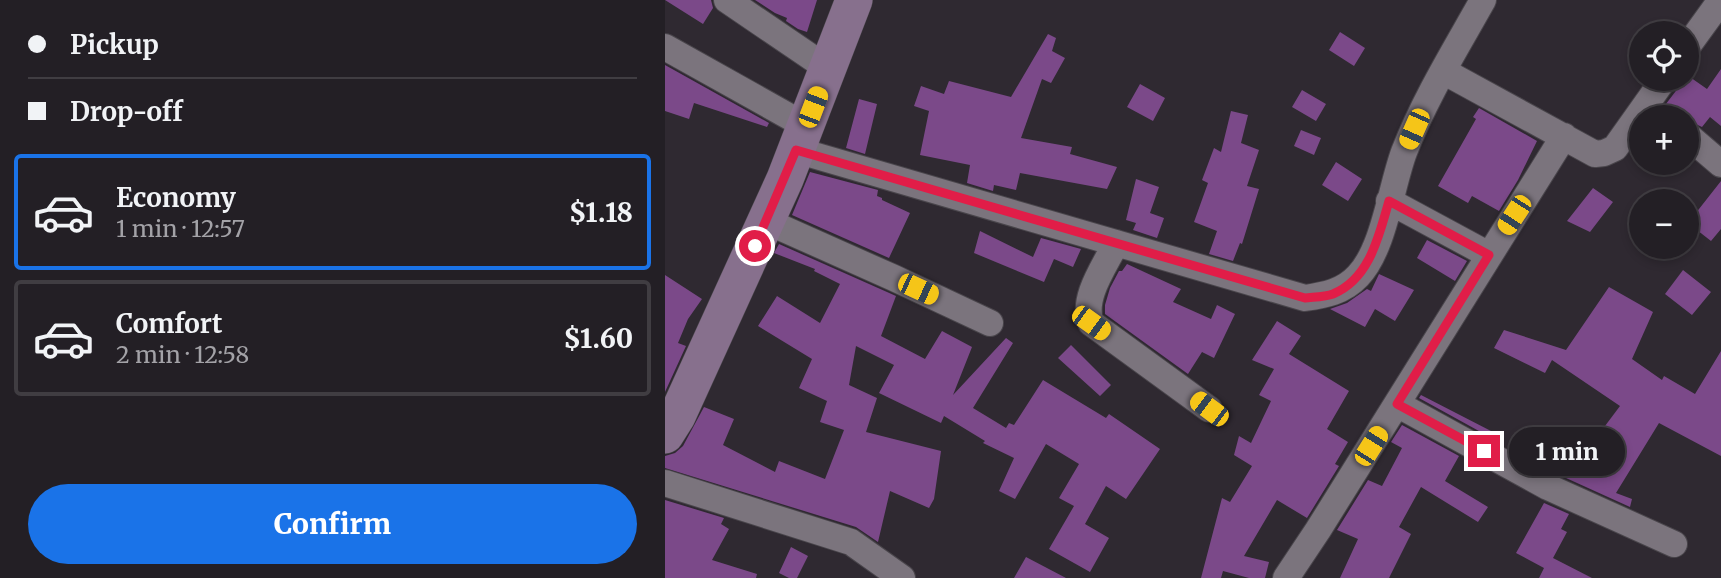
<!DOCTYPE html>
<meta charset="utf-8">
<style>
:root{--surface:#231f25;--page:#2f2c32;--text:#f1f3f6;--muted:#a3a2a7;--line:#403d42;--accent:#1a73e8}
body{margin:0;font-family:Merriweather,serif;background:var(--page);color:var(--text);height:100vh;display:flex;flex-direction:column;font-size:26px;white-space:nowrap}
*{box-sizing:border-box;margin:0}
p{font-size:23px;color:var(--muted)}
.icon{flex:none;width:38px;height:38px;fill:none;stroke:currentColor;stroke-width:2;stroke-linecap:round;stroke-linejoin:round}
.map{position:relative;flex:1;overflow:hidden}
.sheet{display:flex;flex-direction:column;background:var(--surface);width:665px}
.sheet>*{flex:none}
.banner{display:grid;align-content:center;height:154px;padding:0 28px;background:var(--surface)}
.buttons{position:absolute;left:964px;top:21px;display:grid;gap:14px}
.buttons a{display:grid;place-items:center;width:70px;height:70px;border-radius:50%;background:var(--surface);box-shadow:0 4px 10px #0003,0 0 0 2px var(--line);font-size:35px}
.end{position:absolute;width:32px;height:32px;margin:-16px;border:9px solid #e11d48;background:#fff;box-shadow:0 0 0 4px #fff}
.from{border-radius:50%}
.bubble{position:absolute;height:49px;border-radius:24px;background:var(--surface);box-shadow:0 4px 10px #0003,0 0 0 2px var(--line);font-size:23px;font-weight:800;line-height:49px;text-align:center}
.car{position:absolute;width:21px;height:42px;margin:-21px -10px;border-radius:9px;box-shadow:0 0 5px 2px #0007;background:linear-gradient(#f5c518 24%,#345 0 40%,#f5c518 0 76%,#345 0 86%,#f5c518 0)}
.banner b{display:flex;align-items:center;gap:24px;height:66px;font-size:26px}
.banner b+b{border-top:2px solid var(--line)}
.banner i{width:18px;height:18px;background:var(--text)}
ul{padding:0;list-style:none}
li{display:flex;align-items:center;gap:21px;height:116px;margin:0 14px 10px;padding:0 14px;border:4px solid var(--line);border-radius:7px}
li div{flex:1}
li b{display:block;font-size:26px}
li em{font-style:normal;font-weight:800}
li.on{border-color:var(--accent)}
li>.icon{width:63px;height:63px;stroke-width:1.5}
.cta{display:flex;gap:14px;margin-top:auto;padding:14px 28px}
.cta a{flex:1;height:80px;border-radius:42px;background:var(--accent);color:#fff;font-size:28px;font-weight:800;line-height:80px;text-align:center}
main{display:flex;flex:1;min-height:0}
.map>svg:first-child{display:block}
.building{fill:#7b4989}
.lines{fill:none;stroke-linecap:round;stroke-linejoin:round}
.street-casing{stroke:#49454b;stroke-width:28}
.secondary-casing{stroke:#49454b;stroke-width:38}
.street{stroke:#7b747d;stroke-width:26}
.secondary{stroke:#87708d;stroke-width:37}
.route{stroke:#e11d48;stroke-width:9}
</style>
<main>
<section class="sheet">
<div class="banner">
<b><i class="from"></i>Pickup</b>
<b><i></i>Drop-off</b>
</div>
<ul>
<li class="on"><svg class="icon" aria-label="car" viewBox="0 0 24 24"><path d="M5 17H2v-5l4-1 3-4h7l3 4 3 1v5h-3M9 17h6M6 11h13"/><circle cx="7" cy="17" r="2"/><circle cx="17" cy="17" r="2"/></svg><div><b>Economy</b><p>1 min · 12:57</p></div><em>$1.18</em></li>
<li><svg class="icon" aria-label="car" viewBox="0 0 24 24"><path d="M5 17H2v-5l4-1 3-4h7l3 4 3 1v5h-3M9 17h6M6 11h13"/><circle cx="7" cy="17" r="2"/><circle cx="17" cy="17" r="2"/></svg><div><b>Comfort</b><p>2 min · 12:58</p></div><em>$1.60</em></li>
</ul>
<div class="cta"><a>Confirm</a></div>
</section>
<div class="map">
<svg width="1056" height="578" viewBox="0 0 1056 578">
<rect width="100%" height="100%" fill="#2f2931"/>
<path class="building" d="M0,0H46L48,8L38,24Z
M90,0H152L142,32L133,29L121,21L122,18L110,13Z
M675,32L700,48L689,66L664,50Z
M383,34L391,38L387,51L400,58L386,83L377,79L356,138L407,147L405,154L452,167L442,189L355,173L351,190L329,185L328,191L302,183L305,165L255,155L264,111L249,106L256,86L279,94L284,81L346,97Z
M0,65L104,123L102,127L29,103L24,119L0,111Z
M1056,69V126L1045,117L1037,127L1022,120V117H991L1020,79H1022V75L1042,89Z
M475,84L500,98L488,121L462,107Z
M637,90L661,104L651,121L627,107Z
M194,99L212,104L200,154L181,148Z
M814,108L872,141L853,180L834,211L807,196L803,203L773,186L811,119L808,117Z
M566,111L583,115L576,143L594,150L582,186L594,189L577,244L575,243L568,261L544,254L552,231L529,222L543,183L537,180L549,148L556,152Z
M636,130L656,138L649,155L629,146Z
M671,162L697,179L683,201L657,185Z
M145,172L213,190L212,196L217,198V200L245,213L224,258L127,215Z
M471,179L494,187L485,213L499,218L492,238L468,230L471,223L461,220Z
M1056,181V229L1046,241L1023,223Z
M928,188L948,202L925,232L902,221Z
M315,231L368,257L376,238L416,249L408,267L389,259L379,282L309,253Z
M762,240L802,261L790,281L752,258Z
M114,244L231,296L216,336L260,359L277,331L307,347L288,395L341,338L348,343L308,408L341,428L344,423L349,425L378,380L441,418L444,414L495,449L461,499L441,486L420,524L444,538L425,572L384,549L409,506L394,498L414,464L381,444L350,499L334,491L349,458L318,443L320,441L279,416L276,423L214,393L229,365L191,346L184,385L212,398L201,432L276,451L269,499L264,508L225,491L213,542L191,527L0,468V456L10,453L18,446L39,407L69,419L58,445L110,472L114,461L160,479L179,430L155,422L162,401L134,388L147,359L93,326L112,296L155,323L175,284L149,271L150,269L109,253Z
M462,264L516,289L508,302L546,319L552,305L570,314L549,358L537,352L523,374L440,314V305L445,288L454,271H457Z
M1018,270L1046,292L1027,315L1000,294Z
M714,274L749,290L730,321L710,309L700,327L665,309L682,303L702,289L706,291Z
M0,275L37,299L23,319L13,343L21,346L0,392Z
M944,287L988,312L967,359L997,380L999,376L1030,394L1056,351V456L994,423L951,493L967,499L965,507L890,473L858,455L874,425L922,450L955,406L887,360L880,373L829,348L839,330L901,350Z
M612,321L636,336L624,354L684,391L662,429L683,442L670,464L674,466L642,518L612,500L579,556L604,562L600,578H584L558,571L556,578H536L557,498L565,502L587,466L569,455L574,436L586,443L606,401L594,395L609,369L587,360Z
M406,345L446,385L435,396L393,358Z
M756,395L826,431L823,436L754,398Z
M737,425L794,456L780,481L823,507L813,522L756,487L734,527L746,534L724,578H675L693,539L672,530L703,480L717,486L737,448L726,442Z
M0,500L59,518L56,524L64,529L47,560L92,574L91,578H0Z
M879,503L904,514L896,529L902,532L888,558L927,578H874L879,568L851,553Z
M126,547L143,556L132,578H124L114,573Z
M361,557L401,578H349Z"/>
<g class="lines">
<g class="street-casing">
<path id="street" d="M62,0L162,68
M0,47L141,126
M1022,47L1056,0
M778,71L930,154L939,153L950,148L999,79
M1022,135L1056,164
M131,150L640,298C660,295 678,292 693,276C719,249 726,187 739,152C760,98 790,50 818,0
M724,201L824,255
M101,221L229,278L325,323
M451,243C440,266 416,298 426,323L544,409
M732,404L883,487L1009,544
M0,483L186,542L237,578
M621,578L653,530L899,136"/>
</g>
<g class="secondary-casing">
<path id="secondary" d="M0,435L12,416L120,179L189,0"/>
</g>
<use href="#street" class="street"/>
<use href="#secondary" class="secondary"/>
</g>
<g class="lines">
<path class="route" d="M90,246L131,150L640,298C648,297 660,297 668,294C705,279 714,235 724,201L824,255L732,404L819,451"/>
</g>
</svg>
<div class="buttons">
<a><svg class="icon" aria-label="locate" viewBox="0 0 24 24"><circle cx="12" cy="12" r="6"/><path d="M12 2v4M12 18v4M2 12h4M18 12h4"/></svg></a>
<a>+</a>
<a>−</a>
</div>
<i class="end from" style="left:90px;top:246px"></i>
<i class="end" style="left:819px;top:451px"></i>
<div class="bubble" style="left:844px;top:427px;width:116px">1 min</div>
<i class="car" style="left:148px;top:107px;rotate:21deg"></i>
<i class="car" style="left:749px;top:129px;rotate:204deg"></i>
<i class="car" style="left:849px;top:215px;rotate:213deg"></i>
<i class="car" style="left:253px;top:289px;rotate:115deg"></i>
<i class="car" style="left:426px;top:323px;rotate:126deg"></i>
<i class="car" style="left:544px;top:409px;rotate:307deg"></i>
<i class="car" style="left:706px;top:446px;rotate:32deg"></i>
</div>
</main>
